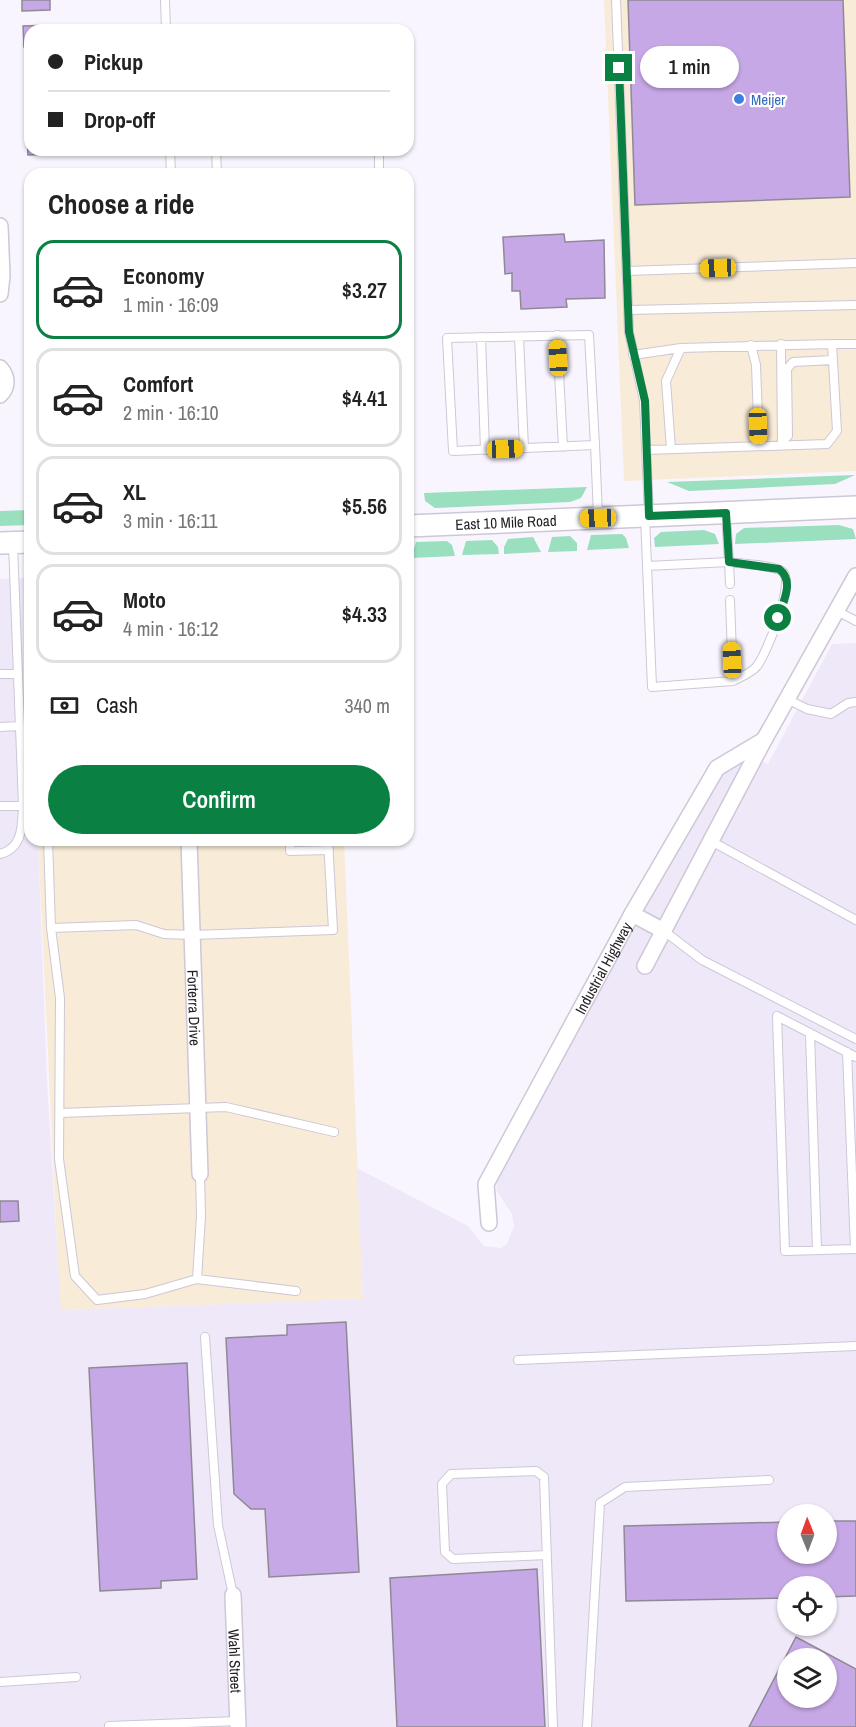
<!DOCTYPE html>
<meta charset="utf-8">
<style>
:root{--surface:#fff;--page:#f6f6f6;--text:#222;--muted:#767676;--line:#e0e0e0;--accent:#0b8043}
body{margin:0;font-family:"Archivo Narrow",sans-serif;background:var(--page);color:var(--text);height:100vh;display:flex;flex-direction:column;font-size:22px;white-space:nowrap}
*{box-sizing:border-box;margin:0}
p{font-size:20px;color:var(--muted)}
.icon{flex:none;width:33px;height:33px;fill:none;stroke:currentColor;stroke-width:2;stroke-linecap:round;stroke-linejoin:round}
.map{position:relative;flex:1;overflow:hidden}
.details{position:absolute;left:24px;top:168px;width:390px;height:678px;display:flex;flex-direction:column;background:var(--surface);border-radius:18px;box-shadow:0 2px 4px #0004}
.details>*{flex:none}
.banner{position:absolute;left:24px;top:24px;width:390px;height:132px;border-radius:18px;box-shadow:0 2px 4px #0004;display:grid;align-content:center;height:132px;padding:0 24px;background:var(--surface)}
.needle{width:39px;rotate:359deg}
.tools{position:absolute;left:777px;top:1504px;display:grid;gap:12px}
.tools a{display:grid;place-items:center;width:60px;height:60px;border-radius:50%;background:var(--surface);box-shadow:0 2px 4px #0004;font-size:30px}
.end{position:absolute;width:27px;height:27px;margin:-14px;border:8px solid #0b8043;background:#fff;box-shadow:0 0 0 3px #fff}
.from{border-radius:50%}
.bubble{position:absolute;height:42px;border-radius:21px;background:var(--surface);box-shadow:0 2px 4px #0004;font-size:20px;font-weight:600;line-height:42px;text-align:center}
.car{position:absolute;width:18px;height:36px;margin:-18px -9px;border-radius:8px;box-shadow:0 0 4px 2px #0007;background:linear-gradient(#f5c518 24%,#345 0 40%,#f5c518 0 76%,#345 0 86%,#f5c518 0)}
.banner b{display:flex;align-items:center;gap:21px;height:57px;font-size:22px}
.banner b+b{border-top:2px solid var(--line)}
.banner i{width:15px;height:15px;background:var(--text)}
ul{padding:0;list-style:none}
li{display:flex;align-items:center;gap:18px;height:99px;margin:0 12px 9px;padding:0 12px;border:3px solid var(--line);border-radius:18px}
li div{flex:1}
li b{display:block;font-size:22px}
li em{font-style:normal;font-weight:600}
li.selected{border-color:var(--accent)}
li>.icon{width:54px;height:54px;stroke-width:1.5}
h2{padding:0 24px;font-size:27px;line-height:72px}
.pay{display:flex;align-items:center;gap:15px;height:66px;padding:0 24px;font-size:22px}
.pay p{margin-inline-start:auto}
.primary-button{display:flex;gap:12px;margin-top:auto;padding:12px 24px}
.primary-button a{flex:1;height:69px;border-radius:36px;background:var(--accent);color:#fff;font-size:24px;font-weight:600;line-height:69px;text-align:center}
.map>svg:first-child{display:block}
.commercial{fill:#f8ebd7}
.built{fill:#efe8f8;fill-rule:evenodd}
.green{fill:#9adfbe}
.building{fill:#c7a8e6;stroke:#8e8995;stroke-width:1.5;fill-rule:evenodd}
.lines{fill:none;stroke-linecap:round;stroke-linejoin:round}
.lane-casing{stroke:#cec7d5;stroke-width:10}
.street-casing{stroke:#cec7d5;stroke-width:18}
.secondary-casing{stroke:#cec7d5;stroke-width:24}
.lane{stroke:#fff;stroke-width:8}
.street{stroke:#fff;stroke-width:15}
.secondary{stroke:#fff;stroke-width:21}
.route{stroke:#0b8043;stroke-width:8}
.shop-dot{fill:#3f7fe0;stroke:#fff;stroke-width:2}
.labels{text-anchor:middle;dominant-baseline:central;stroke-width:4.5;stroke-linejoin:round;paint-order:stroke}
.shop-label{font-size:15px;fill:#366cbe;stroke:#fff;text-anchor:start}
.street-label{font-size:15px;fill:#221f24;stroke:#fff}
</style>
<div class="map">
<svg width="856" height="1727" viewBox="0 0 856 1727">
<rect width="100%" height="100%" fill="#f9f5fe"/>
<path class="commercial" d="M604,0H856V471L624,481Z
M24,578H30V691Z
M38,840H344L363,1299L60,1310Z"/>
<path class="built" d="M24,578L30,691V840H38L47,1081L61,1310L363,1299L357,1168L468,1226L484,1246L501,1248L507,1244L514,1226L512,1214L496,1190L499,1173L623,935L711,791L729,767L749,755L768,764L832,644L856,643V1727H0V579ZM788,1515H826V1554H788ZM788,1587H826V1626H788ZM788,1659H826V1698H788Z"/>
<path class="green" d="M855,475L835,484L689,491L667,482Z
M587,487L581,498L570,502L435,508L425,501L424,493Z
M30,510V525L0,526V511Z
M839,525L853,529L856,539L735,544L736,534L744,528Z
M704,530L715,534L719,544L655,547L654,538L661,532Z
M622,534L626,538L629,548L587,550L591,535Z
M570,536L577,543V551L548,552L552,537Z
M533,537L541,552L504,554V547L508,539Z
M492,540L498,547L499,554L462,555L466,541Z
M447,541L452,545L455,556L411,558L416,542Z"/>
<path class="building" d="M22,0H50V10L22,11Z
M628,0H843L850,197L635,205Z
M51,25V30H30V47H24L23,26Z
M25,59H30V80L26,81Z
M30,103V120H27L26,104Z
M27,134H30V150H56V154L28,155Z
M52,169L53,174H57H37V170Z
M564,234L565,242L604,240L605,298L566,299L567,307L521,309L520,291H512V273L505,274L503,237Z
M0,1201H18L19,1221L0,1222Z
M346,1322L359,1572L269,1577L265,1509H251L234,1494L226,1338L287,1335V1325Z
M187,1363L197,1579L161,1581V1588L100,1591L89,1368Z
M826,1521H856V1596L826,1597V1587H788V1598L626,1601L624,1526L788,1522V1554H826Z
M537,1569L545,1727H397L390,1578Z
M796,1637L856,1669V1727H749ZM788,1659H826V1698H788Z"/>
<g class="lines">
<g class="lane-casing">
<path id="lane" d="M165,0L166,30
M616,0L629,332L644,401L649,515
M170,150L171,174
M216,150L217,174
M379,150V174
M627,271L856,263
M629,310L856,305
M557,335L563,447
M589,335L595,445L453,451L447,338Z
M481,337L485,450
M519,337L524,448
M781,344L782,444
M751,345L756,365L759,446
M633,355L681,348L832,344
M782,441L788,436L787,369L793,362L833,360
M595,445L598,516
M671,449L666,381L681,348
M646,450L827,444L837,431L832,344H856
M726,515L729,562C741,564 775,565 783,572C795,583 767,653 757,666C752,673 740,677 733,681
M645,517L652,687L733,681L730,600
M647,566L729,562L730,584
M837,611L856,621
M0,674H18
M787,699L807,709L831,714L848,703L856,702
M0,727L20,726
M0,806H23
M48,840L51,928L60,998L59,1159L75,1276L97,1300L145,1294L197,1279L201,1216L200,1174
M290,840V851L329,850
M711,841L856,920
M0,854C23,848 22,826 23,806L13,544
M51,928L136,925L164,934L192,935L333,930L328,840
M664,931L702,960L856,1039
M810,1033L817,1250
M847,1052L855,1249
M856,1057L777,1016L785,1251L856,1249
M60,1113L226,1107L334,1132
M197,1279L296,1291
M205,1337L218,1525L233,1595
M518,1360L856,1346
M547,1555L453,1559L445,1552L442,1484L451,1474L536,1471L544,1477L553,1727
M0,1682L76,1677
M109,1726L238,1721
M587,1727L600,1503L625,1487L769,1480"/>
</g>
<g class="street-casing">
<g id="street">
<path d="M0,226L2,276L0,294"/>
<path d="M0,368C8,377 8,387 0,395"/>
<path id="s1" d="M189,840L200,1174"/>
<path d="M632,914L664,931"/>
<path d="M645,966L764,740L856,576"/>
<path id="s2" d="M489,1223L486,1184L632,914L717,768L764,740"/>
<path id="s3" d="M233,1595L238,1727"/>
</g>
</g>
<g class="secondary-casing">
<g id="secondary">
<path id="s4" d="M408,526L856,507"/>
<path d="M0,543L30,542"/>
</g>
</g>
<use href="#lane" class="lane"/>
<use href="#street" class="street"/>
<use href="#secondary" class="secondary"/>
</g>
<g class="lines">
<path class="route" d="M619,68L629,332L645,401L649,516L726,513L729,562L779,569C795,581 783,602 778,618"/>
</g>
<circle class="shop-dot" cx="739" cy="99" r="6"/>
<g class="labels">
<g class="shop-label">
<text x="751" y="99">Meijer</text>
</g>
<g class="street-label">
<text stroke="none"><textPath href="#s4" startOffset="98">East 10 Mile Road</textPath></text>
<text stroke="none"><textPath href="#s2" startOffset="285">Industrial Highway</textPath></text>
<text stroke="none"><textPath href="#s1" startOffset="168">Forterra Drive</textPath></text>
<text stroke="none"><textPath href="#s3" startOffset="66">Wahl Street</textPath></text>
</g>
</g>
</svg>
<div class="tools">
<a><svg class="needle" viewBox="-14 -14 28 28"><path d="M0-13l5 13h-10z" fill="#e53935"/><path d="M0 13l5-13h-10z" fill="#767676"/></svg></a>
<a><svg class="icon" aria-label="locate" viewBox="0 0 24 24"><circle cx="12" cy="12" r="6"/><path d="M12 2v4M12 18v4M2 12h4M18 12h4"/></svg></a>
<a><svg class="icon" aria-label="layers" viewBox="0 0 24 24"><path d="M12 4l9 5-9 5-9-5zM3 14l9 5 9-5"/></svg></a>
</div>
<i class="end from" style="left:778px;top:618px"></i>
<i class="end" style="left:619px;top:68px"></i>
<div class="bubble" style="left:640px;top:46px;width:99px">1 min</div>
<i class="car" style="left:718px;top:268px;rotate:268deg"></i>
<i class="car" style="left:558px;top:358px;rotate:357deg"></i>
<i class="car" style="left:758px;top:426px;rotate:178deg"></i>
<i class="car" style="left:505px;top:449px;rotate:88deg"></i>
<i class="car" style="left:598px;top:518px;rotate:268deg"></i>
<i class="car" style="left:732px;top:660px;rotate:358deg"></i>
<div class="banner">
<b><i class="from"></i>Pickup</b>
<b><i></i>Drop-off</b>
</div>
<section class="details">
<h2>Choose a ride</h2>
<ul>
<li class="selected"><svg class="icon" aria-label="car" viewBox="0 0 24 24"><path d="M5 17H2v-5l4-1 3-4h7l3 4 3 1v5h-3M9 17h6M6 11h13"/><circle cx="7" cy="17" r="2"/><circle cx="17" cy="17" r="2"/></svg><div><b>Economy</b><p>1 min · 16:09</p></div><em>$3.27</em></li>
<li><svg class="icon" aria-label="car" viewBox="0 0 24 24"><path d="M5 17H2v-5l4-1 3-4h7l3 4 3 1v5h-3M9 17h6M6 11h13"/><circle cx="7" cy="17" r="2"/><circle cx="17" cy="17" r="2"/></svg><div><b>Comfort</b><p>2 min · 16:10</p></div><em>$4.41</em></li>
<li><svg class="icon" aria-label="car" viewBox="0 0 24 24"><path d="M5 17H2v-5l4-1 3-4h7l3 4 3 1v5h-3M9 17h6M6 11h13"/><circle cx="7" cy="17" r="2"/><circle cx="17" cy="17" r="2"/></svg><div><b>XL</b><p>3 min · 16:11</p></div><em>$5.56</em></li>
<li><svg class="icon" aria-label="car" viewBox="0 0 24 24"><path d="M5 17H2v-5l4-1 3-4h7l3 4 3 1v5h-3M9 17h6M6 11h13"/><circle cx="7" cy="17" r="2"/><circle cx="17" cy="17" r="2"/></svg><div><b>Moto</b><p>4 min · 16:12</p></div><em>$4.33</em></li>
</ul>
<div class="pay"><svg class="icon" aria-label="cash" viewBox="0 0 24 24"><path d="M3 7h18v10H3z"/><circle cx="12" cy="12" r="2"/></svg>Cash<p>340 m</p></div>
<div class="primary-button"><a>Confirm</a></div>
</section>
</div>
